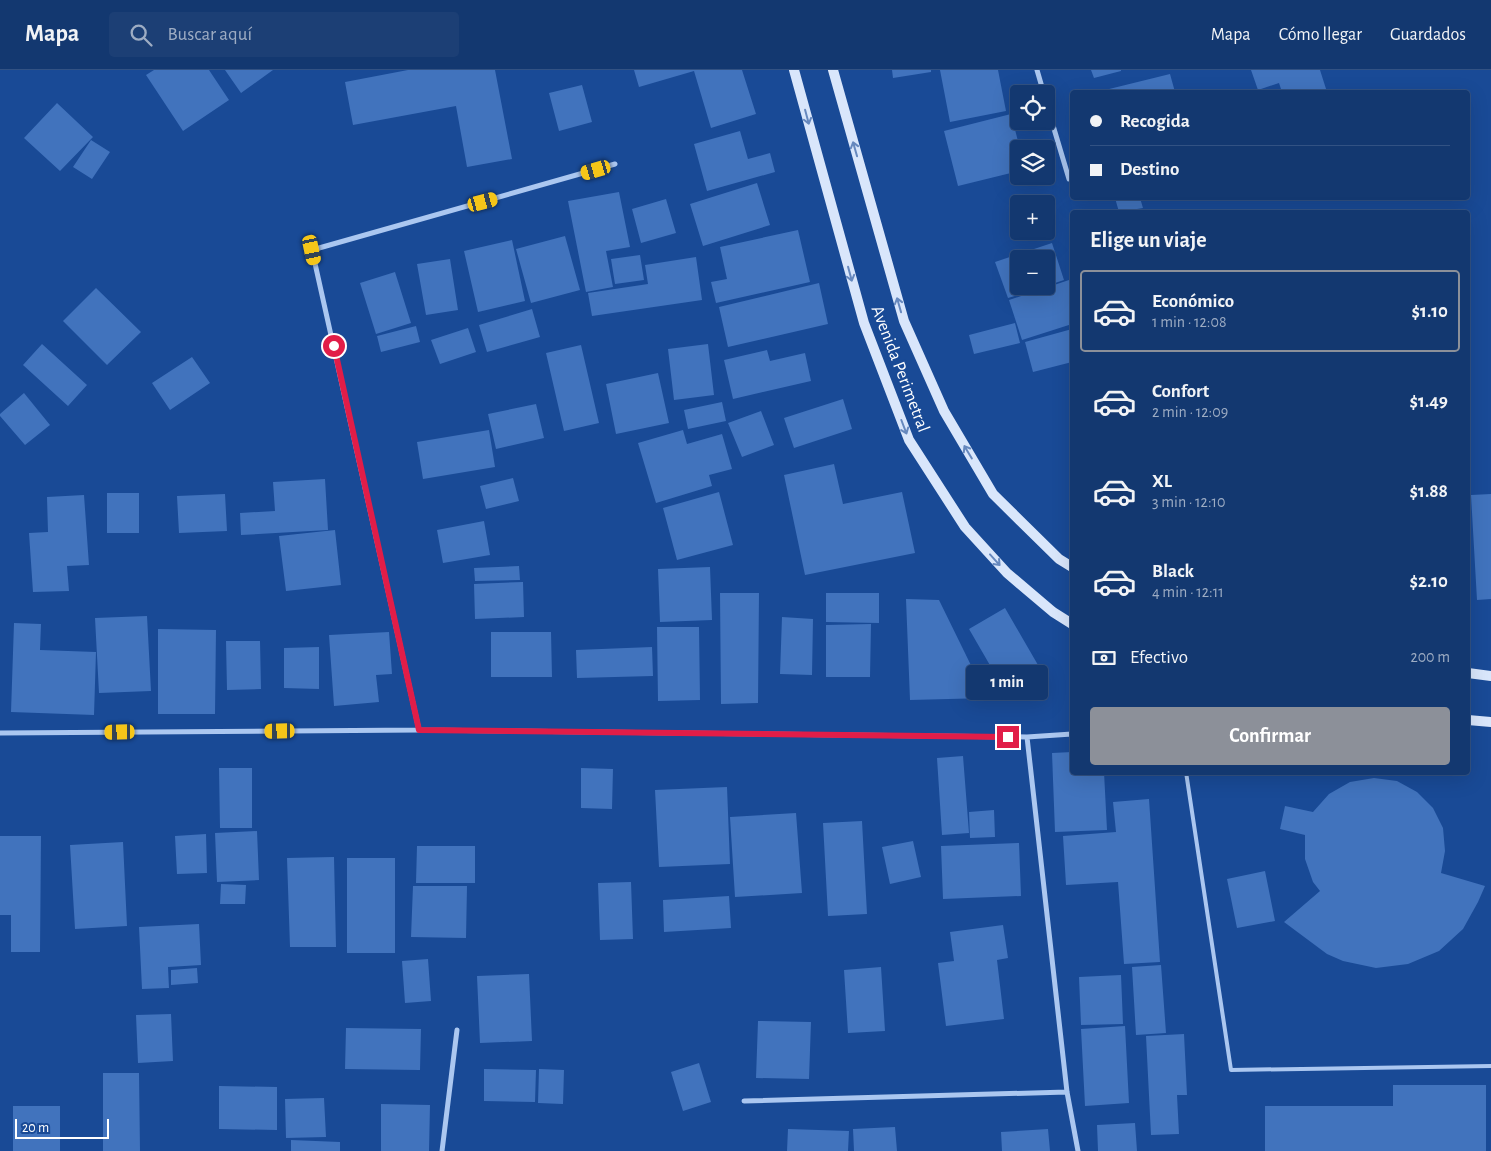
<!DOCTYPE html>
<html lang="es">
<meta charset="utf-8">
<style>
:root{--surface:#133870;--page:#1c3f75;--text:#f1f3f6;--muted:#9dacc3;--line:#325283;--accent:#8c9099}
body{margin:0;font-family:"Alegreya Sans",sans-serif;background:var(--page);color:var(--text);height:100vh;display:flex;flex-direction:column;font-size:19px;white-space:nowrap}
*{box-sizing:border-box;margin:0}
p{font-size:16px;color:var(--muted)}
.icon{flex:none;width:28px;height:28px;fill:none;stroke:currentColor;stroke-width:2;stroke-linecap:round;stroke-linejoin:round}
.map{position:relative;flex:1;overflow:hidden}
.drawer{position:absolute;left:1070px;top:140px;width:400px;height:565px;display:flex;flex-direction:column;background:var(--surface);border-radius:5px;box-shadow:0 5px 20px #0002,0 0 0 1px var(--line)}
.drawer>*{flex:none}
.hud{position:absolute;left:1070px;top:20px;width:400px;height:110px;border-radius:5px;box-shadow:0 5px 20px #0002,0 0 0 1px var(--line);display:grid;align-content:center;height:110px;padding:0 20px;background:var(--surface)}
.controls{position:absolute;left:1010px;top:15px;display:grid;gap:10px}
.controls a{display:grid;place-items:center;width:45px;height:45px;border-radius:5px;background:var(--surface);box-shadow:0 5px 20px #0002,0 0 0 1px var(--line);font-size:25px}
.scale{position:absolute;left:15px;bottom:12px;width:94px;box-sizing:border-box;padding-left:5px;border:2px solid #fff;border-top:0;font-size:14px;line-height:18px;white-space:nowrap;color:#fff;-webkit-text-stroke:4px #194a96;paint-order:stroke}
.end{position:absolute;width:22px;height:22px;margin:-11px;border:6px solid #e11d48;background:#fff;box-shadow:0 0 0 2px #fff}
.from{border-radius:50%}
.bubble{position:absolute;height:35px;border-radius:5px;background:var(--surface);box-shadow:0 5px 20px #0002,0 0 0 1px var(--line);font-size:16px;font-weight:700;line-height:35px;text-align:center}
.car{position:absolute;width:15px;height:30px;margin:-15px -8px;border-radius:6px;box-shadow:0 0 4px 1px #0007;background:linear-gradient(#f5c518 24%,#345 0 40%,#f5c518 0 76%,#345 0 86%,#f5c518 0)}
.hud b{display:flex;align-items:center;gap:18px;height:48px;font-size:19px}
.hud b+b{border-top:1px solid var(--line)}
.hud i{width:12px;height:12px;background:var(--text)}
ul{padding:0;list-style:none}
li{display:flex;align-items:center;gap:15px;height:82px;margin:0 10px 8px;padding:0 10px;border:2px solid transparent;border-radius:5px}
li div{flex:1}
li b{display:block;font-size:19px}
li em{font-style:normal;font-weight:700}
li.active{border-color:var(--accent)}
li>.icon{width:45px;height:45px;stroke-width:1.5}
h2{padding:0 20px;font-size:22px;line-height:60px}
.pay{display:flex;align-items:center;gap:12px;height:55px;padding:0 20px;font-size:19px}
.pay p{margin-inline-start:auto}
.cta{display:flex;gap:10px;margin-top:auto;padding:10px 20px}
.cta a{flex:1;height:58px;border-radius:5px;background:var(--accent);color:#fff;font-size:20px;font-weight:700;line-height:58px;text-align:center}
header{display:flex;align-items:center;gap:30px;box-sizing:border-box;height:70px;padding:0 25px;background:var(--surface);border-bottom:1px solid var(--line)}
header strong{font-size:24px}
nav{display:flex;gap:28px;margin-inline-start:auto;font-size:18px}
.search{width:350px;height:45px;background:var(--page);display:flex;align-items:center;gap:12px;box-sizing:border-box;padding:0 18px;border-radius:5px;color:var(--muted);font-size:19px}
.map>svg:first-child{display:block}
.building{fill:#4173bd}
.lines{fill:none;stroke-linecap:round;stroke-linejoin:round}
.service{stroke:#abc7f0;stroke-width:4}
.minor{stroke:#abc7f0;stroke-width:5}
.secondary{stroke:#d9e6fb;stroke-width:10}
.oneway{stroke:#6688be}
.route{stroke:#e11d48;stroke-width:6}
.labels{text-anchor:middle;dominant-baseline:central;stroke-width:4;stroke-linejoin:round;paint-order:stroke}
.street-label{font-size:18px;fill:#fff;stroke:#194a96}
</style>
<header>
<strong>Mapa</strong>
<div class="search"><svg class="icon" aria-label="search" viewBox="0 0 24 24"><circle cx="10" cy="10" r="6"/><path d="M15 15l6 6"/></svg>Buscar aquí</div>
<nav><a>Mapa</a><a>Cómo llegar</a><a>Guardados</a></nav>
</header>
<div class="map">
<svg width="1491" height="1081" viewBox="0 0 1491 1081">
<rect width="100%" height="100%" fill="#194a96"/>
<path class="building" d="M154,0H209L229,30L183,61L146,5Z
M225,0H273L241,23Z
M408,0H495L512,89L467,97L456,36L353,55L345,12Z
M634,0H742L756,44L711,58L694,1L639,17Z
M892,0H931V2L893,8Z
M940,0H998L1006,41L950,52Z
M1091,0H1121V1L1094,8Z
M1251,0H1320L1327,22H1282L1279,13L1258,20Z
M1170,4L1175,22H1097Z
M582,15L592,52L559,61L549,23Z
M57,33L93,67L60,101L24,68Z
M1011,44L1020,79L1019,101L958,116L944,61Z
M740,61L748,89L770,83L775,102L707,121L694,74Z
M91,70L110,82L92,109L73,97Z
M757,113L770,155L703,176L690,134Z
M619,122L630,177L606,181L613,217L586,222L568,131Z
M1115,128H1140L1143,138L1119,142Z
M666,129L676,163L641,173L632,139Z
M798,160L810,212L716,233L711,212L727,209L720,177Z
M565,166L580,220L531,233L516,179Z
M512,170L525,231L478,242L464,181Z
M1052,173L1064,210L1046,216V189H1019V216L1044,217L1008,228L995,192Z
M640,185L644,210L615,214L611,189Z
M696,187L702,230L592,246L588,223L648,214L645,195Z
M450,189L458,240L426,245L417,194Z
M395,202L411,253L376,264L360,213Z
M1072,209V254L1022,270L1009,230Z
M819,213L828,254L728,277L719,237Z
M96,218L141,262L107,295L63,251Z
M532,239L540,267L487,282L479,255Z
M1015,253L1020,273L974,284L969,265Z
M416,256L420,272L381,282L377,266Z
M468,258L476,282L440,294L431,270Z
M1072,259V292L1033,302L1025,272Z
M42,274L87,315L68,336L23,295Z
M708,274L714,325L674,330L668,279Z
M581,275L599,353L564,361L546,283Z
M767,280L770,291L805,283L811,311L733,329L724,290Z
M192,287L210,313L170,340L152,313Z
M658,303L669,353L616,364L606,314Z
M24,323L50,355L25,375L0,346V344Z
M843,329L852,359L794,378L784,348Z
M722,332L726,351L688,359L684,340Z
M536,334L544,368L496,379L488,344Z
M761,341L774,375L742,387L728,353Z
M489,360L495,397L423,409L417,372Z
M683,360L687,374L722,364L732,399L709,405L712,416L656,433L638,373Z
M834,394L843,434L902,422L915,483L805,505L784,405Z
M513,408L519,431L486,439L480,416Z
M325,409L328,460L241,465L240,443L275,441L273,412Z
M719,422L733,475L677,490L663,438Z
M107,423H139V463H107Z
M225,424L227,461L179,463L177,426Z
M1491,424V529L1477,530L1471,425Z
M84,425L89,495L67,496L69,521L33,522L29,463L48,462L47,427Z
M484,451L490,485L443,493L437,460Z
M335,460L341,515L286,521L279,466Z
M519,496L520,510L475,511L474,498Z
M710,497L712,550L660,552L658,499Z
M523,512L524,547L475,549L474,514Z
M720,523H759L758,633L721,634Z
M826,523H879V553L826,552Z
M906,529L939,530L987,628L910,630Z
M1005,538L1038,595L1002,616L969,559Z
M147,546L151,621L99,623L95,548Z
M782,547L813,549L812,605L780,604Z
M14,553L41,554L40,580L96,582L94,645L11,642Z
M871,554L870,607H826V555Z
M657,557H699L700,630L658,631Z
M158,559L216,560L215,644H158Z
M389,562L392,604L376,605L379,632L334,636L329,565Z
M491,562H551L552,607H491Z
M226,571H260L261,619L227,620Z
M319,577V619L284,618V578Z
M652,577L653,606L577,608L576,580Z
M1072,682V702H1104L1107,760L1055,762L1052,683Z
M963,686L969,763L942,765L937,688Z
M219,698H252V758H220Z
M581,698L613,699L612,739L581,738Z
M1374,708L1397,711L1417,722L1433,738L1443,758L1445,781L1441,803L1485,816L1478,832L1463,859L1439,881L1408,894L1376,898L1343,891L1327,884L1284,852L1320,821L1313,812L1305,789V765L1280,759L1285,736L1313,742L1329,724L1350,712Z
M727,717L730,794L659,797L655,720Z
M1149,729L1160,892L1124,894L1118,812L1066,815L1063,766L1116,762L1113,732Z
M994,740L995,767L970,768L969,742Z
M796,743L802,823L735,827L730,747Z
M862,751L867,844L828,846L823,753Z
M257,761L259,810L217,812L215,763Z
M206,764L207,803L177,804L175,766Z
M0,766H41L40,882H11V845H0Z
M913,771L921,807L890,814L882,777Z
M123,772L127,856L75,859L70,775Z
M1019,773L1021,826L943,829L941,776Z
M417,776H475V813H416Z
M334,787L336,877H290L287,788Z
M347,788H395V883H347Z
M1265,801L1275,851L1237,858L1227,809Z
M631,812L633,869L600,870L598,813Z
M221,814L246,815L245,834H220Z
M413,816H467L466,868L411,867Z
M729,826L731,858L664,862L663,830Z
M199,854L201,895L168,897L169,918L142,919L139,857Z
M1003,855L1008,888L997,890L1004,949L946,956L938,893L954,891L950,862Z
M428,889L431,931L405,933L402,891Z
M1161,895L1166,963L1136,965L1132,897Z
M881,897L885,961L848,963L844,900Z
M197,898L198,913L171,915V900Z
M529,904L532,971L480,973L477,906Z
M1121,905L1123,954L1081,955L1079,907Z
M171,944L173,991L138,993L136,945Z
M758,951L811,952L809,1009L756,1008Z
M1125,956L1129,1033L1085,1036L1081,959Z
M346,958L421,959L420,1000L345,999Z
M1184,964L1187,1025H1177L1179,1064L1151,1065L1146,966Z
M699,993L711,1032L683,1041L671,1002Z
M484,999L536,1000L535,1032L484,1031Z
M539,999L564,1000L563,1034L538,1033Z
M103,1003H139L140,1081H103Z
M1393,1015H1486V1081H1265V1036H1393Z
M219,1016L277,1017V1060L219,1059Z
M324,1028L326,1067L286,1068L285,1029Z
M381,1034L430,1035L429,1081H381Z
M13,1036H60V1081H13Z
M1135,1053L1137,1081H1098L1097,1055Z
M895,1057L897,1081H854L853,1059Z
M788,1059L849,1061L848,1081H787Z
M1048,1059L1050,1081H1002L1001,1062Z
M291,1070L340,1072V1081H291Z"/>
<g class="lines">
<path class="service" d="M1186,702L1231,1000L1491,996"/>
<path class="minor" d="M1037,0L1044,24
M1046,32L1069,109
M419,660L312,180L615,94
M0,663L419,660L1027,667L1072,664
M1027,667L1067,1022L1078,1081
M744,1031L1067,1022
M442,1081L457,960"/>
<path class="secondary" d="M794,0L864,253L909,370L965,457L1007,503L1053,542L1072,554
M833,0L904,251L944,341L993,424L1059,489L1072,497
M1468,603L1491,606
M1468,650L1491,652"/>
</g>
<defs><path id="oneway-shaft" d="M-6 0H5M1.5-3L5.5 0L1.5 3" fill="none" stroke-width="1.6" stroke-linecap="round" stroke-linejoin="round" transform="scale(1.25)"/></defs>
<g class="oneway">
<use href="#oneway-shaft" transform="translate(807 47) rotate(75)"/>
<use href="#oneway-shaft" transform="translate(855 79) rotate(-106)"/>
<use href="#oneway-shaft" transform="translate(850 204) rotate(75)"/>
<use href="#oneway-shaft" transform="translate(899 235) rotate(-106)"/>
<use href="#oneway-shaft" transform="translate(904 357) rotate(69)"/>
<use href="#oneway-shaft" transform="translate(968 382) rotate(-121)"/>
<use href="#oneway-shaft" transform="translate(995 490) rotate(48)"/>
</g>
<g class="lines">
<path class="route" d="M334,276L419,660L1008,667"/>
</g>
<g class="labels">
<g class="street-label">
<text transform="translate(900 299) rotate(69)">Avenida Perimetral</text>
</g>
</g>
</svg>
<div class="controls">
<a><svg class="icon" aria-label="locate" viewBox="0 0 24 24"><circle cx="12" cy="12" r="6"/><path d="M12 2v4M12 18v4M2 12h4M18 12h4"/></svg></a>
<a><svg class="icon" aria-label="layers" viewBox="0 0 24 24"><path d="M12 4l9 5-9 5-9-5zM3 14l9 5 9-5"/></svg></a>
<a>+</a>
<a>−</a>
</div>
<div class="scale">20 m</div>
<i class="end from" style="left:334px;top:276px"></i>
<i class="end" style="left:1008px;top:667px"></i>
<div class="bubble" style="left:966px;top:595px;width:82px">1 min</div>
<i class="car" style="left:596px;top:100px;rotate:254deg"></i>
<i class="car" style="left:483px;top:132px;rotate:75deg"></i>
<i class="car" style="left:312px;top:180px;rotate:168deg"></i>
<i class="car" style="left:280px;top:661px;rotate:269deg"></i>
<i class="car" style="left:120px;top:662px;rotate:269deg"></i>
<div class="hud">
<b><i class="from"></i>Recogida</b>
<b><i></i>Destino</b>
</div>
<section class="drawer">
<h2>Elige un viaje</h2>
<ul>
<li class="active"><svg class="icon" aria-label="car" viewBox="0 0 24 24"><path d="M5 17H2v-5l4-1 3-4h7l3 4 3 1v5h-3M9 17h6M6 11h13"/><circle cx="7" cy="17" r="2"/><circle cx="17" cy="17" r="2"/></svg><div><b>Económico</b><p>1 min · 12:08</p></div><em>$1.10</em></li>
<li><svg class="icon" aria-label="car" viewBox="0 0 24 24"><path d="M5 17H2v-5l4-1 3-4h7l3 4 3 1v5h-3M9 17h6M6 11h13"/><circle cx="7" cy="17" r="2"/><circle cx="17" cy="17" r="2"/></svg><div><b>Confort</b><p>2 min · 12:09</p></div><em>$1.49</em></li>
<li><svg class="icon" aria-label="car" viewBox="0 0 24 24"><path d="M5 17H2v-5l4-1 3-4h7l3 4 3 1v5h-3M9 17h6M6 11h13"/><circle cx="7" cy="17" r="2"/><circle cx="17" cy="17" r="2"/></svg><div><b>XL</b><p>3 min · 12:10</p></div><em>$1.88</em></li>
<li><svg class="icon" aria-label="car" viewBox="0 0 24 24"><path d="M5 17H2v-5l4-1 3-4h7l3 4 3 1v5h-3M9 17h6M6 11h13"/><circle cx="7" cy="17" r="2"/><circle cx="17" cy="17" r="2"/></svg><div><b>Black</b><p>4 min · 12:11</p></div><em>$2.10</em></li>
</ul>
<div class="pay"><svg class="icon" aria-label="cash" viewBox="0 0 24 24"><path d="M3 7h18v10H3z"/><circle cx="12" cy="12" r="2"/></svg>Efectivo<p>200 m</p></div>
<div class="cta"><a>Confirmar</a></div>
</section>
</div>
